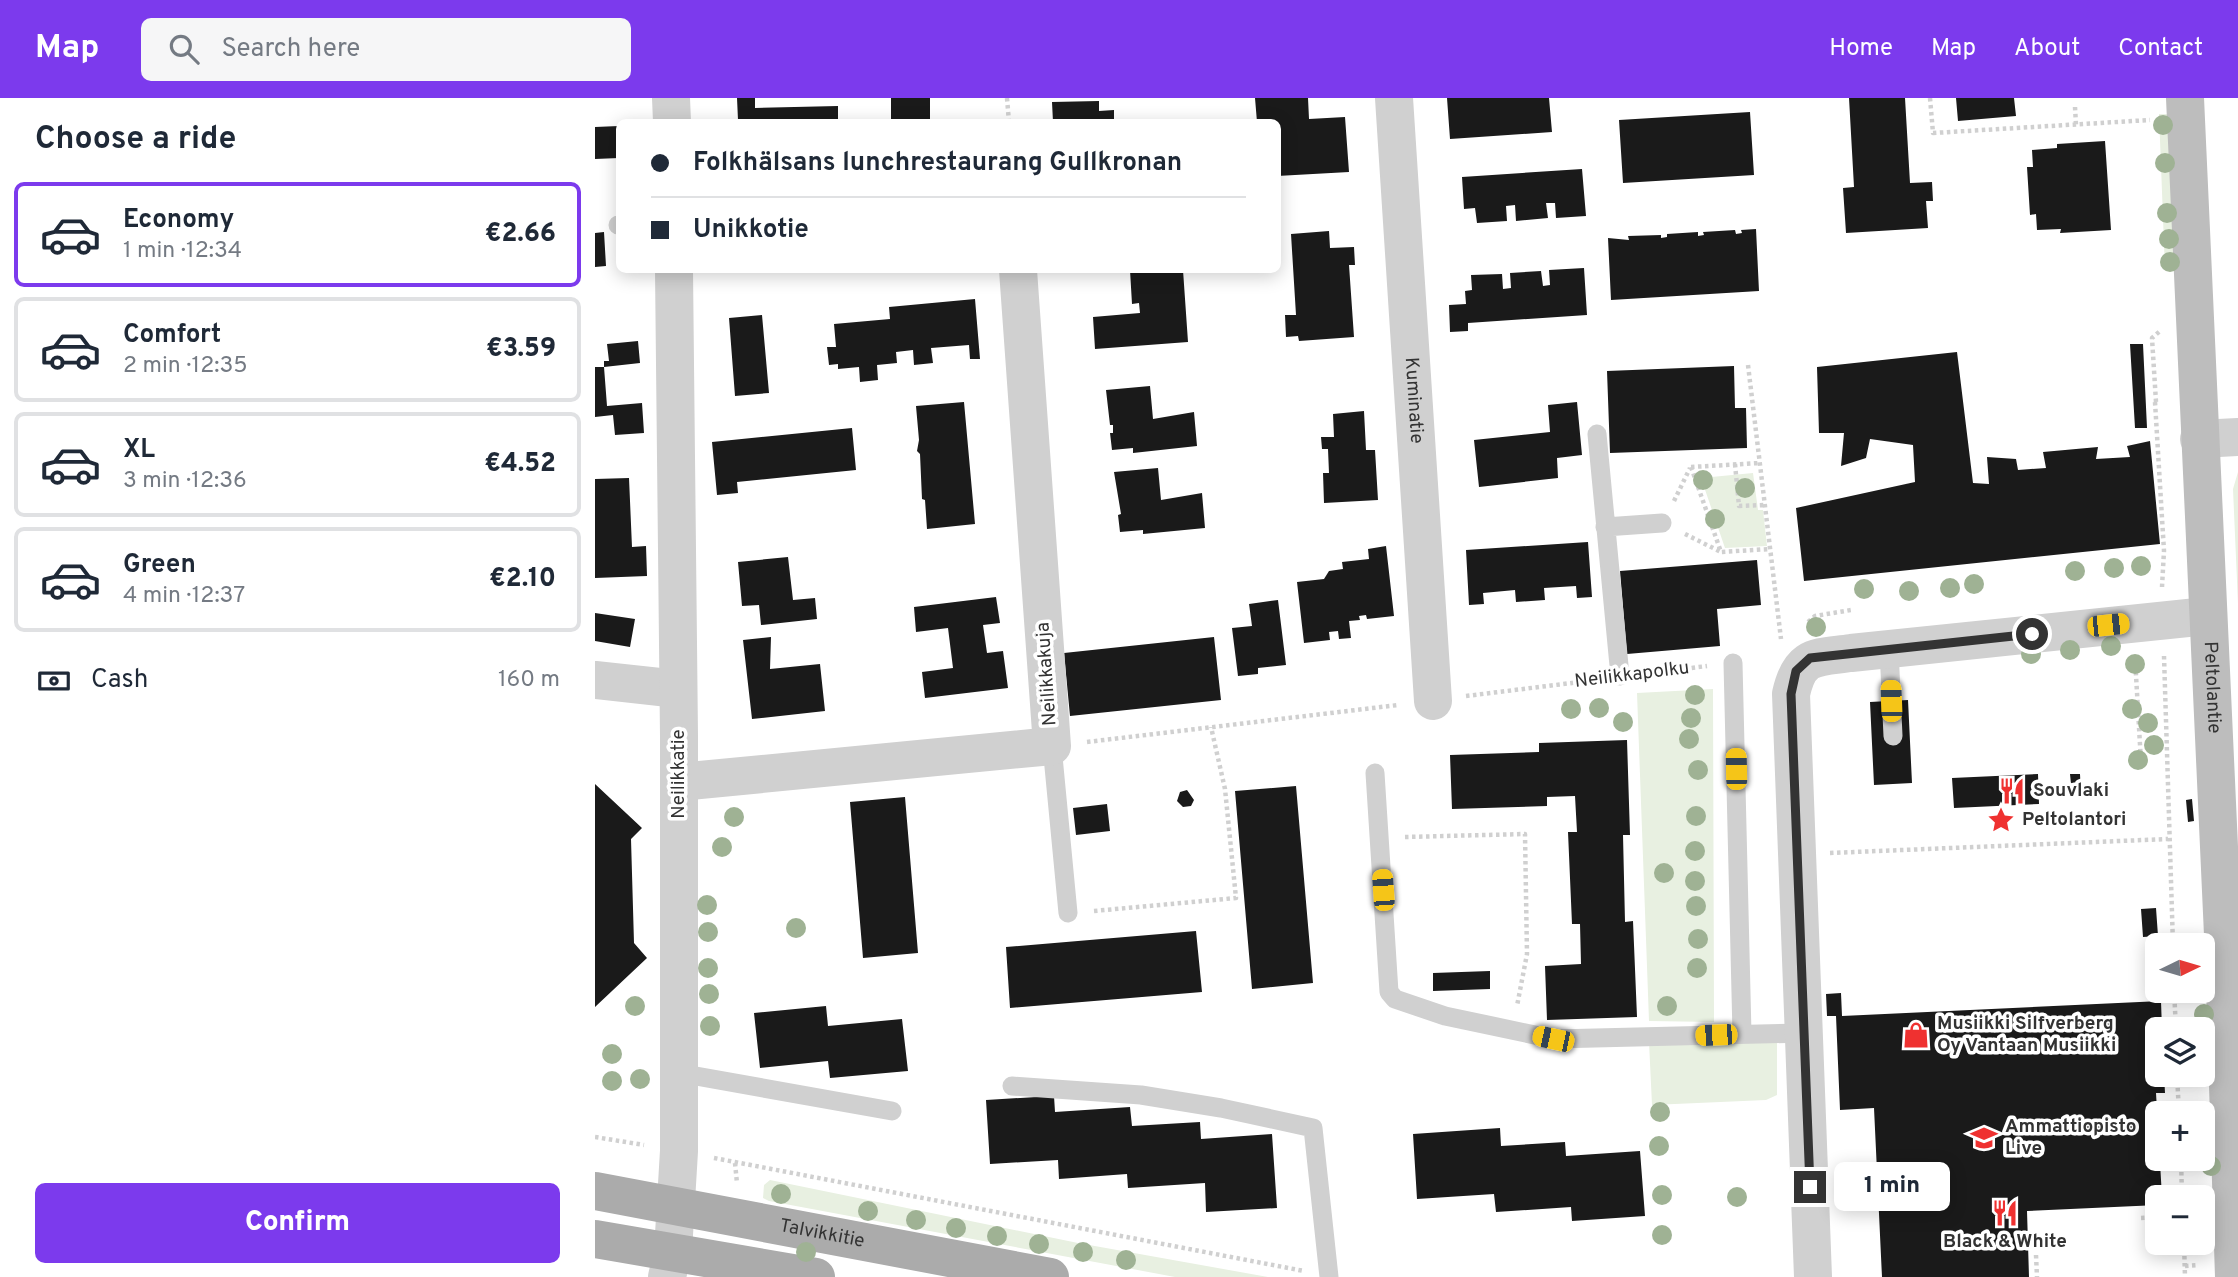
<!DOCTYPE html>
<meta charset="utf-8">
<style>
:root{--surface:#fff;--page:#f6f6f7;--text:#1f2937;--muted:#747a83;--line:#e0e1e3;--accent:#7c3aed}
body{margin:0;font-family:Overpass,sans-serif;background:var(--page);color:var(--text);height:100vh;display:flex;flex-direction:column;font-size:26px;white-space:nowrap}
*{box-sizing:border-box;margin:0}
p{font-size:23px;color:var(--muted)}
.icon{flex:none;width:38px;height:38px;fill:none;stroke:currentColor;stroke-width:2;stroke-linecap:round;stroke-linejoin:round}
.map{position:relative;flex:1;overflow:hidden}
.panel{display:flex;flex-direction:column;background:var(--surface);width:595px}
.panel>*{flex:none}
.hud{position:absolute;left:21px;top:21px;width:665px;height:154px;border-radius:10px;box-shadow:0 4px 18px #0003;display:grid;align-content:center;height:154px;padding:0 35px;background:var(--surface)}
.needle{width:46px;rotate:85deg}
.controls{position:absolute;left:1550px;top:835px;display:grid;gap:14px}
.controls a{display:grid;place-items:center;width:70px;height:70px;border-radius:10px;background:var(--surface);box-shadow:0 4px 18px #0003;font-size:35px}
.end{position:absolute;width:32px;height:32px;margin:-16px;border:9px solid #333;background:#fff;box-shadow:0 0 0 4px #fff}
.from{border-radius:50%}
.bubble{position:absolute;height:49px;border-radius:10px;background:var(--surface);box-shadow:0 4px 18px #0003;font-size:23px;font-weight:800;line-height:49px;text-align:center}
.car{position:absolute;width:21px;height:42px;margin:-21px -10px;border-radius:9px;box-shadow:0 0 5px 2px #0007;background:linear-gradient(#f5c518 24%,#345 0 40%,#f5c518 0 76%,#345 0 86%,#f5c518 0)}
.hud b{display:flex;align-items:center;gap:24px;height:66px;font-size:26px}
.hud b+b{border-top:2px solid var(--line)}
.hud i{width:18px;height:18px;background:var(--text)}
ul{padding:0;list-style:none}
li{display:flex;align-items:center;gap:21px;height:105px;margin:0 14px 10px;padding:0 21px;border:4px solid var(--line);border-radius:10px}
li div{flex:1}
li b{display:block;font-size:26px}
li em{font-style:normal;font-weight:800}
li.on{border-color:var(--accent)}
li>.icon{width:63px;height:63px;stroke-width:1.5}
h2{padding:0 35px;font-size:32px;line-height:84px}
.pay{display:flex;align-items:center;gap:18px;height:77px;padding:0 35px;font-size:26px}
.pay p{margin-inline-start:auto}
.action{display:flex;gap:14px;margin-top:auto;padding:14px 35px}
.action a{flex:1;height:80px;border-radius:10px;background:var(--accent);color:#fff;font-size:28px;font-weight:800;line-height:80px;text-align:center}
header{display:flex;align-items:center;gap:42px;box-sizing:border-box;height:98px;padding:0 35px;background:var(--accent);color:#fff}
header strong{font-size:33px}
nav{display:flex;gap:38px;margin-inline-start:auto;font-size:24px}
.search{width:490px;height:63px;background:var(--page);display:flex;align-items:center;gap:18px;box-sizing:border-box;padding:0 24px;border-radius:10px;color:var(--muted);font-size:26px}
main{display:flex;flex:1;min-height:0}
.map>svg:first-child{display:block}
.green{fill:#e8f0e1}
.building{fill:#1a1a1a}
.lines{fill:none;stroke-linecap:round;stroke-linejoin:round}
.path{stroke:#d0d0d0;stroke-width:4.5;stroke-dasharray:3.5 3.5;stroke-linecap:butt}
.lane{stroke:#d0d0d0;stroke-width:19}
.street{stroke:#d0d0d0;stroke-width:38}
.secondary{stroke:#bdbdbd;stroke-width:38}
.primary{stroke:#ababab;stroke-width:38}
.tree{fill:#9fb294}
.route{stroke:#333;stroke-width:9}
.labels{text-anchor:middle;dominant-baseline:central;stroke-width:7;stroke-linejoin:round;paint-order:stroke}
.street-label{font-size:19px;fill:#333;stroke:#fff}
.poi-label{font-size:19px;font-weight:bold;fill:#333;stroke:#fff;text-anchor:start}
</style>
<header>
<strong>Map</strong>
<div class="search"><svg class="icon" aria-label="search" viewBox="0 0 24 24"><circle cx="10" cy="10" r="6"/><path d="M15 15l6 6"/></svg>Search here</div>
<nav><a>Home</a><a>Map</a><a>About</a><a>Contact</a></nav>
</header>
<main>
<section class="panel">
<h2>Choose a ride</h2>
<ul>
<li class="on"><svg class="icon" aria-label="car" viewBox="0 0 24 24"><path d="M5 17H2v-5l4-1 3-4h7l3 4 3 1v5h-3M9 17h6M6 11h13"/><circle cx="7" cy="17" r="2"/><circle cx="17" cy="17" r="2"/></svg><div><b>Economy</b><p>1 min · 12:34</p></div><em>€2.66</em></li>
<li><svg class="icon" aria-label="car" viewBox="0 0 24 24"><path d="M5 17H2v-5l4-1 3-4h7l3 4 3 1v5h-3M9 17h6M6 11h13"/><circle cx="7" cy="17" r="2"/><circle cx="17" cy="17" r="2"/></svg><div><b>Comfort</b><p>2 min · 12:35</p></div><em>€3.59</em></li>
<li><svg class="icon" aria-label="car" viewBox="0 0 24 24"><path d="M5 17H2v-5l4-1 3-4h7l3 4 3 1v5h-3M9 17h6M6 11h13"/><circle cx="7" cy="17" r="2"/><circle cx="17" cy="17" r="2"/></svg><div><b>XL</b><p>3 min · 12:36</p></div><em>€4.52</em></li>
<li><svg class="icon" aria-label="car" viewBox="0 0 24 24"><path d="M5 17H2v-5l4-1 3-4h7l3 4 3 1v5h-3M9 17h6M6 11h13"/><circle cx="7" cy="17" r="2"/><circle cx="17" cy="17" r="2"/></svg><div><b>Green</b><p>4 min · 12:37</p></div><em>€2.10</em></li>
</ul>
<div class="pay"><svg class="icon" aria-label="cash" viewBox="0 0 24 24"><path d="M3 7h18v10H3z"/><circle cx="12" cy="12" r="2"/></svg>Cash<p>160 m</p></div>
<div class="action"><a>Confirm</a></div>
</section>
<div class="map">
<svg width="1643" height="1179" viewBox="0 0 1643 1179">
<rect width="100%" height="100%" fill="#fff"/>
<path class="green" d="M1564,16H1574L1580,172H1570Z
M1643,374V506L1638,391Z
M1158,375L1163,412H1168L1172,448L1130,450L1106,380Z
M1118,591L1119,924L1054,923L1042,595Z
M1182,941V997L1171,1002L1057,1007L1054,944Z
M175,1082L483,1145L673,1179H580L174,1103L168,1100L169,1087Z"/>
<path class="building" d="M142,0H160V10L243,8V24H146L143,22Z
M296,0H335V24H296Z
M660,0H713L714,21L750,19L754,74L682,78V24H662Z
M852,0H954L957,34L855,41Z
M1254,0H1310L1315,85L1337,84L1338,103H1331L1333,130L1251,135L1248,90L1259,89Z
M1361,0H1419L1421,18L1363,23Z
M504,3V13L519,12V24H458L457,4Z
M1155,14L1159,77L1028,85L1024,22Z
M24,28V60L0,61V29Z
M1510,43L1516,132L1465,135L1466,131L1442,132L1441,116L1435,117L1432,69H1438L1437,52L1462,50V46Z
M987,71L991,118L961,120L960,105H951L953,120L921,123L920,107L911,108L912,123L882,125L880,110L869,111L867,79Z
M1161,131L1164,193L1016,202L1013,140L1034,142L1033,138L1066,137V140L1072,139V136L1103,134V138L1109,137L1108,134L1140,132L1141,136L1147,135L1146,132Z
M734,133L735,150L759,149L760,167H754L759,239L704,243L703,238L691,239L690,217H701L696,136Z
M9,134L11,168L0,169V135Z
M989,170L992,217L873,225V233L855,234L854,207L871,206L870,193L877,192L876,177L907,176L908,191L916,190L915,175L946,173L948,188L955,187L954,172Z
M535,172H588L593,244L500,251L498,219L545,215L544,205L537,206Z
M380,201L385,261H375L374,247L336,250L338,265L319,267L318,252L301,254L302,265L282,267L283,282L265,284L264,269L243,271V266L234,267L232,249H241L239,226L295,221L294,209Z
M167,217L174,295L140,298L134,220Z
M43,243L45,265L9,269L12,308L47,305L49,335L20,337L18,317L0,319V269H9V263H14L12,246Z
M1535,246H1548L1552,330H1540Z
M1362,254L1378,385L1394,386L1392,359L1421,361L1423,372L1451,370L1448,354L1503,349L1501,361L1535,359L1532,348L1555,343L1565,446L1209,483L1201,410L1320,384L1318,347L1275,341L1271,360L1246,368L1249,335H1224L1222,269Z
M1139,268L1140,310H1151L1152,350L1015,355L1012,273Z
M555,288L558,321L599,314L602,348L538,355V350L517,352L515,335H518V327H515L511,292Z
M369,304L380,426L332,431L330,402L327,401L325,356L322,353L324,342L321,308Z
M982,304L987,357L962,360L963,380L884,389L879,342L955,334L953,307Z
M769,313L771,352H780L783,402L729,405L728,375H734L733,351H727L726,339H739L738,316Z
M257,330L261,372L142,384L143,395L122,397L117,344Z
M563,370L566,402L607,395L610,430L548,436V432L525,434L523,417L526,416L519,374Z
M34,380L37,449L51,448L52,478L0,480V381Z
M993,444L997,499L982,500L981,488L949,490L950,502L921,504L920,492L888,495L889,506L874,507L871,452Z
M791,448L799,518L772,521L771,517L764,518L765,522L754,523L756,540L744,541L743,533L734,534L735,542L709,545L702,484L729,481L734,473L748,471L747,464L774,461L773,451Z
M193,459L198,502L220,500L222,521L166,527L164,507L147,508L143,464Z
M1162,462L1166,507L1122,511L1125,548L1032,556L1025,473Z
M401,499L405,525L388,527L392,555L408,553L413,590L330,600L327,574L358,570L353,530L321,534L319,509Z
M683,502L691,567L663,570V576L643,578L637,530L657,528L654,506Z
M0,515L40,521L35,549L0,543Z
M176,539L175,571L225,566L230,613L157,621L148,542Z
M619,539L626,602L475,618L469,555Z
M1313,602L1317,685L1279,687L1275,604Z
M1032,642L1035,737H1028L1030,824L1038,823L1042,919L952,922L950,868L986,866L985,826H977L973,734H982L980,698L952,699V708L857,711L855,657L944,654V645Z
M1443,676L1444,706L1359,710L1357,680Z
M1475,676H1485L1486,696H1477Z
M0,686L47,730L36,741L39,845L52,860L0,909Z
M701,688L718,885L657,891L640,693Z
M592,692L599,702L596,708L588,709L582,703L585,694Z
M310,699L323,855L268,860L255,704Z
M1597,701L1599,723L1593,724L1591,702Z
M512,706L515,733L481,737L478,710Z
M1561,810L1563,838L1548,839L1546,811Z
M601,833L607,894L415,910L411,849Z
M895,873V891L838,893V875Z
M1246,895L1247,918L1566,903L1567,931H1563V976H1569L1570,995H1561L1567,1099H1563V1107L1432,1113L1434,1179H1287L1279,1010L1245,1012L1241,918H1232L1231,896Z
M231,908L233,928L307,921L313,973L235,980L233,963L165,970L159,915Z
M459,998L460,1014L535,1009L537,1028L605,1024L606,1041L677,1036L682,1110L611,1114L610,1085L533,1090L532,1076L464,1081L463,1062L395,1066L391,1002Z
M905,1030L906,1048L970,1044L971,1058L1045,1053L1050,1118L977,1123L976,1109L901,1114L899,1096L822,1101L818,1036Z"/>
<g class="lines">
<path class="path" d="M412,0L414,24
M1335,0L1338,35L1555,22
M1480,9L1481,27
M1153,267L1186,541
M1560,304L1569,453L1567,489
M1561,304L1557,240L1565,233
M1140,366L1144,408L1170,407
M1096,369L1126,454L1175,451
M1096,369L1165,365
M1079,403L1095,370
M1090,436L1126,454
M1213,524L1220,518L1256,512
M1569,558L1578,847
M1540,560L1546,664
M1048,576L1112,568
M871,598L1001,582
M492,644L803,607
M810,739L930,736L932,856L922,908
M1235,755L1573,741
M499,813L641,800L630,691L616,629
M1579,892L1581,931
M1582,976L1584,1015
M0,1039L49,1047
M119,1060L709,1173
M1586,1060L1587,1099
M140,1065L142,1085
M1546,1120L1563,1119
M1589,1144L1590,1179
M1441,1157L1442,1179
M1590,1168L1603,1167"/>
<path class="lane" d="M23,127H24
M1002,336L1025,578
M1010,429L1067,425
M1294,551L1298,638
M1138,565L1147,936
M457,648L473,815
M780,675L794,894L800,901L850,918L959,941L1209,935
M84,975L297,1013
M417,988L546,997L626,1010L718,1030L734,1179"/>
<g class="street">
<path d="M76,0L77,24"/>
<path id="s1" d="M799,0L838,603"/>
<path d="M1604,341L1643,339"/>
<path d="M0,582L83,591"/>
<path d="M84,684L457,648L423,172"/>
<path d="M72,1179L78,1153L84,1053V639L79,172"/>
<path d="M1218,1179L1196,596C1205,556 1220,560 1256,555L1612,518"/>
</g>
<path class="secondary" id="s2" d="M1590,0L1629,859L1639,1179"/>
<g class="primary">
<path id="s3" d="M0,1093L455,1179"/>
<path d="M0,1141L221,1179"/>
</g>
</g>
<g class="tree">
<circle cx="1568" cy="27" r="10"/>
<circle cx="1570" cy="65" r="10"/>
<circle cx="1572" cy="115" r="10"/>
<circle cx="1574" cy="141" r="10"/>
<circle cx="1575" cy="164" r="10"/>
<circle cx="1108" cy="382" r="10"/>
<circle cx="1150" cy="390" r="10"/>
<circle cx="1120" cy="421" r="10"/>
<circle cx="1546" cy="468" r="10"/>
<circle cx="1519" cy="470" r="10"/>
<circle cx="1480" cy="473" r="10"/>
<circle cx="1379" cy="486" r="10"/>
<circle cx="1355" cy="490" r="10"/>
<circle cx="1269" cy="491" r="10"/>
<circle cx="1314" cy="493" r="10"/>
<circle cx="1221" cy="529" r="10"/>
<circle cx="1516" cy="548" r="10"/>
<circle cx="1475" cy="552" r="10"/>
<circle cx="1436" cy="556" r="10"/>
<circle cx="1540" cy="566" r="10"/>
<circle cx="1100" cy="597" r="10"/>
<circle cx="1004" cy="610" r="10"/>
<circle cx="976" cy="611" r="10"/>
<circle cx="1537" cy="611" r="10"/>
<circle cx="1096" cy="620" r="10"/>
<circle cx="1028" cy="624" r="10"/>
<circle cx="1553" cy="625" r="10"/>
<circle cx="1094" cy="641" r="10"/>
<circle cx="1559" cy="647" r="10"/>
<circle cx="1543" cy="662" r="10"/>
<circle cx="1103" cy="672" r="10"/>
<circle cx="1101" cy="718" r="10"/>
<circle cx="139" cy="719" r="10"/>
<circle cx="127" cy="749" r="10"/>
<circle cx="1100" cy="753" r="10"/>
<circle cx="1069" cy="775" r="10"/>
<circle cx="1100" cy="783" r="10"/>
<circle cx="112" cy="807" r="10"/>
<circle cx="1101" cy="808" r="10"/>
<circle cx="201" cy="830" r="10"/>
<circle cx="113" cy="834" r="10"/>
<circle cx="1103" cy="841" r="10"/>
<circle cx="113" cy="870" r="10"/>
<circle cx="1102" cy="870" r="10"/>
<circle cx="114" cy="896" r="10"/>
<circle cx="40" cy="908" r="10"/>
<circle cx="1072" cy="908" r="10"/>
<circle cx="1609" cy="916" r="10"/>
<circle cx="115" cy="928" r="10"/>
<circle cx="17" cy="956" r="10"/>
<circle cx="45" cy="981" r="10"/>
<circle cx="17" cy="983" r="10"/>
<circle cx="1065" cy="1014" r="10"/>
<circle cx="1064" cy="1048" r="10"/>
<circle cx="1616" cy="1068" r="10"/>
<circle cx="186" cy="1096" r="10"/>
<circle cx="1067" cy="1097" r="10"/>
<circle cx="1142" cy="1099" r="10"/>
<circle cx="273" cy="1113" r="10"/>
<circle cx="321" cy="1122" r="10"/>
<circle cx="361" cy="1130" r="10"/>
<circle cx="1067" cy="1137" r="10"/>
<circle cx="402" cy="1138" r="10"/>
<circle cx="444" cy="1146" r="10"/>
<circle cx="211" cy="1154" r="10"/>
<circle cx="488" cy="1154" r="10"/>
<circle cx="531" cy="1162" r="10"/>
</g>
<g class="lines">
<path class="route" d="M1215,1089L1196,596L1201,573L1215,560L1437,536"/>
</g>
<defs>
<g id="restaurant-bare" transform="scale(2.1)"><path d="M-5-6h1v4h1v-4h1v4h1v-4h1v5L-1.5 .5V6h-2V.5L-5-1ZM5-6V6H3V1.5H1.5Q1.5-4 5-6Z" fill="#ef3130" stroke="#fff" stroke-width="2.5" paint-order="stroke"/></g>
<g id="sight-bare" transform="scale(2.1)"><path d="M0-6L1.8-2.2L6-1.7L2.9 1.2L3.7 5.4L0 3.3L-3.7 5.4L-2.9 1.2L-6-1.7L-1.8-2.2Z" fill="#ef3130" stroke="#fff" stroke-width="2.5" paint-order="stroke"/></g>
<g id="shop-bare" transform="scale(2.1)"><path d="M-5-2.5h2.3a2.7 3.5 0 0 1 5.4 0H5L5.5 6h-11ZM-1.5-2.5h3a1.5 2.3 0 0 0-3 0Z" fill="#ef3130" stroke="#fff" stroke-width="2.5" paint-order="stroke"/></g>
<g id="school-bare" transform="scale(2.1)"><path d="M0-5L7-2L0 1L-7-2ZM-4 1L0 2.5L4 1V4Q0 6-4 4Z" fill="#ef3130" stroke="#fff" stroke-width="2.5" paint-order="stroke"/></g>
</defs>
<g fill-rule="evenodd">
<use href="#restaurant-bare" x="1417" y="693"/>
<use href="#sight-bare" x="1406" y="722"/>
<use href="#shop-bare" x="1321" y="937"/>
<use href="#school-bare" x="1389" y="1040"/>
<use href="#restaurant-bare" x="1410" y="1115"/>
</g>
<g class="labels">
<g class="street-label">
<text stroke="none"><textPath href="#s1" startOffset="303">Kuminatie</textPath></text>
<text transform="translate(452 576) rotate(-94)">Neilikkakuja</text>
<text transform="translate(1037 577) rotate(-7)">Neilikkapolku</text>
<text stroke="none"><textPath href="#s2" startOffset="590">Peltolantie</textPath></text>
<text transform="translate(84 676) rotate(-90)">Neilikkatie</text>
<text stroke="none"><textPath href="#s3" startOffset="231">Talvikkitie</textPath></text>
</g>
<g class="poi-label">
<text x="1438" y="693">Souvlaki</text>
<text x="1427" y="722">Peltolantori</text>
<text x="1342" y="926">Musiikki Silfverberg<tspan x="1342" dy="22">Oy Vantaan Musiikki</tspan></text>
<text x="1410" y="1029">Ammattiopisto<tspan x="1410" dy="22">Live</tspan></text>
<text x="1410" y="1144" text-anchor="middle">Black &amp; White</text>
</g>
</g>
</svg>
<div class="controls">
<a><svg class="needle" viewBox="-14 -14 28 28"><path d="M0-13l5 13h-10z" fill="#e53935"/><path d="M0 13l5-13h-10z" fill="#747a83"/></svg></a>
<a><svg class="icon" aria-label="layers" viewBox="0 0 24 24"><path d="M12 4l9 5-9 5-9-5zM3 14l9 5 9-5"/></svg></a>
<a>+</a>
<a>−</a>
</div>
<i class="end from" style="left:1437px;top:536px"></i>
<i class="end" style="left:1215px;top:1089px"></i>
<div class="bubble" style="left:1239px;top:1064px;width:116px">1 min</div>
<i class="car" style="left:1513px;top:527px;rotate:84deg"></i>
<i class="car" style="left:1296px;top:603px;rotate:358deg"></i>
<i class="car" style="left:1141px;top:671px;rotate:359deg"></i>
<i class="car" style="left:788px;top:792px;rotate:356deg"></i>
<i class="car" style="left:1121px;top:937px;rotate:268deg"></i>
<i class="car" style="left:958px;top:941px;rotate:282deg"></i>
<div class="hud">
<b><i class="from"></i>Folkhälsans lunchrestaurang Gullkronan</b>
<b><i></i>Unikkotie</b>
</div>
</div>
</main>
